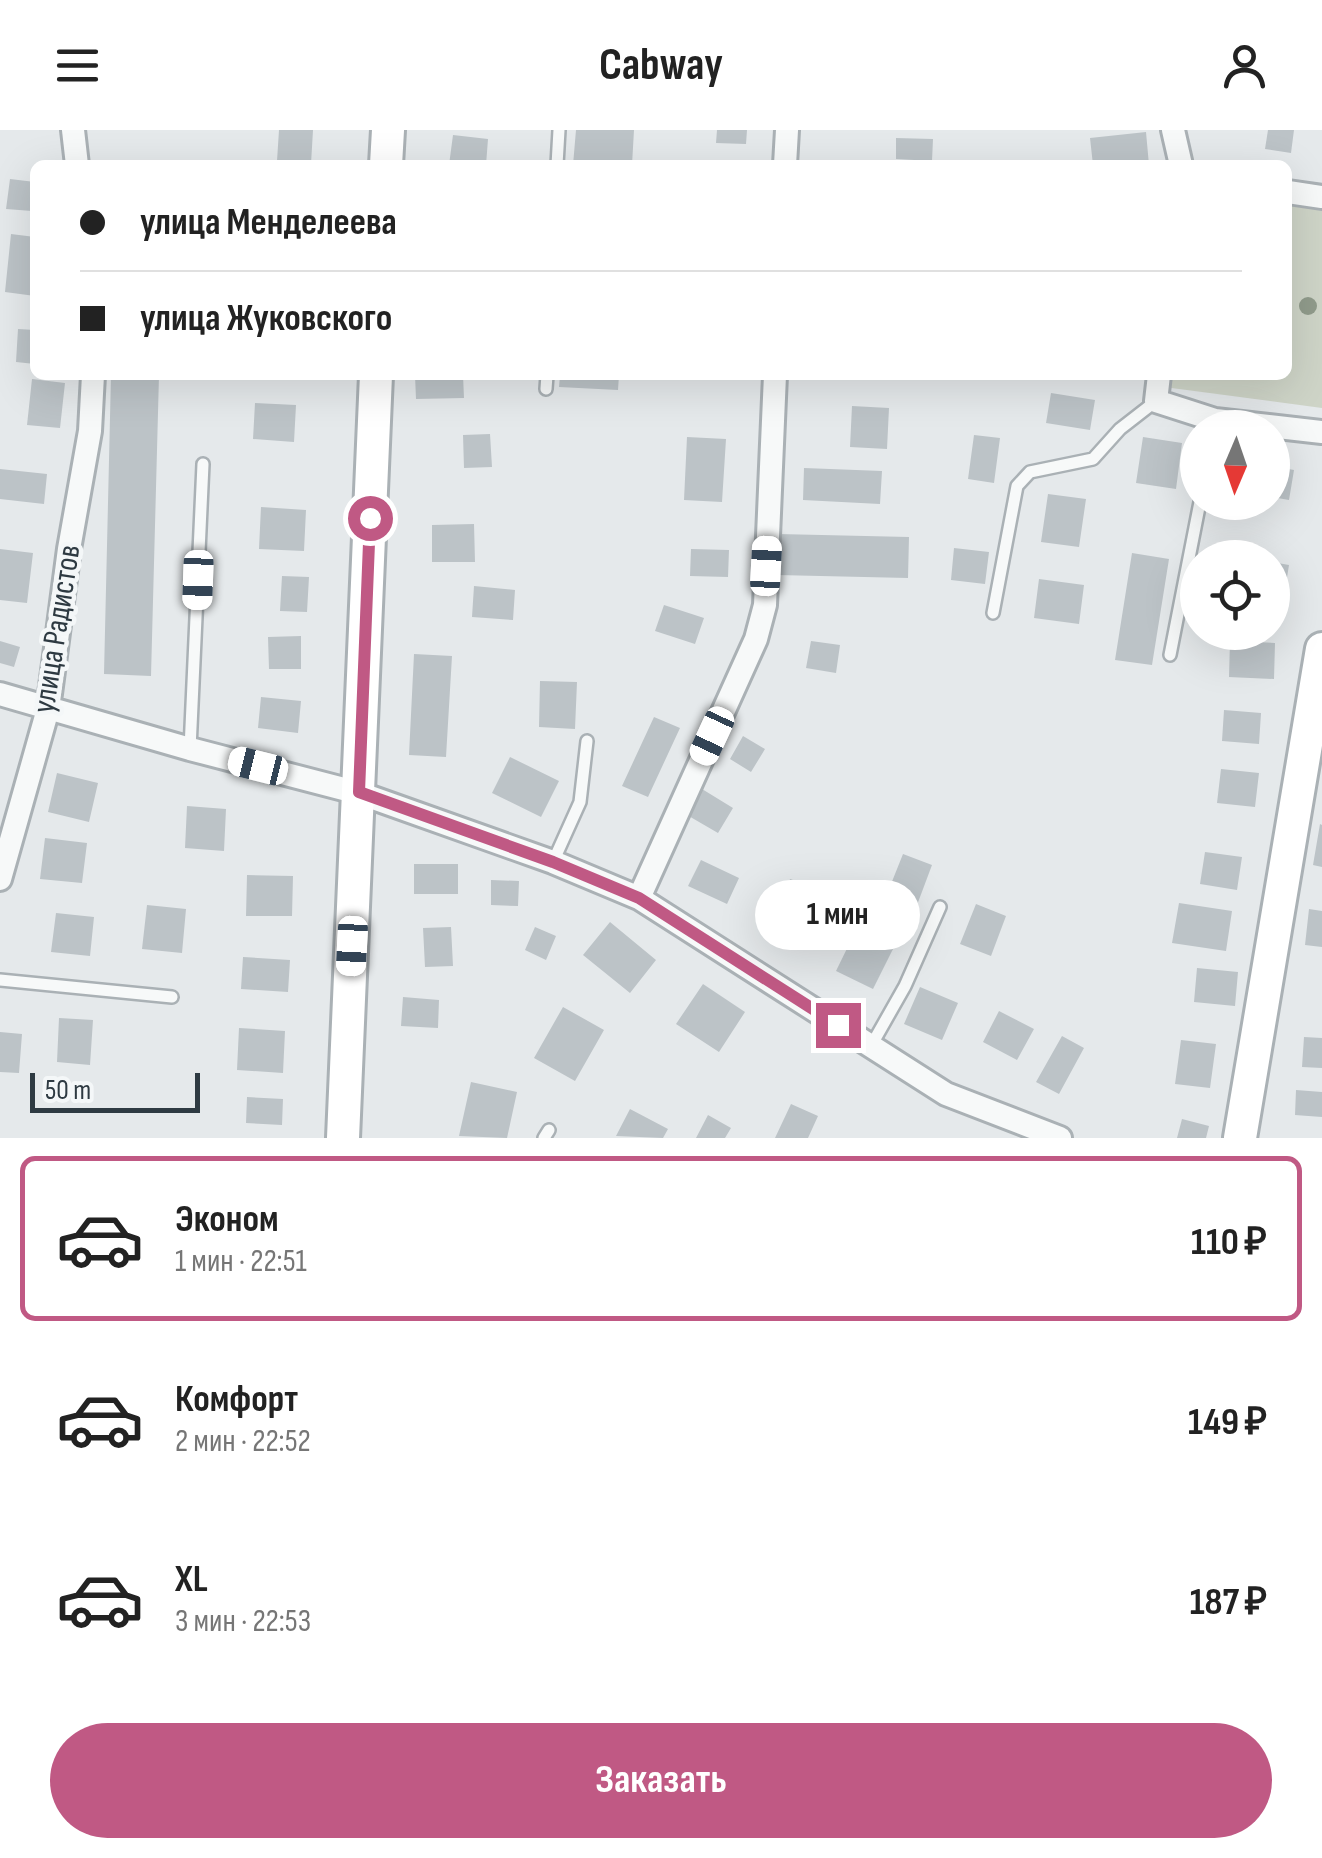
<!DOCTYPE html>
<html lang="ru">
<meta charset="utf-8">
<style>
:root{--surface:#fff;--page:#f6f6f6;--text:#222;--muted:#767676;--line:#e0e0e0;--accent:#c05984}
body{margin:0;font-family:"Sofia Sans Condensed",sans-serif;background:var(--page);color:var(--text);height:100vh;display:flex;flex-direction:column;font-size:38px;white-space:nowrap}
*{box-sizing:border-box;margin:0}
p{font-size:32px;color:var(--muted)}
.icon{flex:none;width:55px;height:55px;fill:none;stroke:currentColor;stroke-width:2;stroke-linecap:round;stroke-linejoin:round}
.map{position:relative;height:1008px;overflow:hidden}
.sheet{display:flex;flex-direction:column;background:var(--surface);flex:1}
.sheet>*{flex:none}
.top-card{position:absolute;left:30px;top:30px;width:1262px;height:220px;border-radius:15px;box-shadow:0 10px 40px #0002;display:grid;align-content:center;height:220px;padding:0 50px;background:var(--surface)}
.needle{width:65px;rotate:182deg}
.tools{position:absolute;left:1180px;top:280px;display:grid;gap:20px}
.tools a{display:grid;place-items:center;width:110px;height:110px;border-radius:50%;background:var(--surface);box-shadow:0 10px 40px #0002;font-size:50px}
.scale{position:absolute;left:30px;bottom:25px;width:170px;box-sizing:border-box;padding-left:10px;border:5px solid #2e3a42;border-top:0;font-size:28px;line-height:35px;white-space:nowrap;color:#2e3a42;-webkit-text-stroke:8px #f4f7f8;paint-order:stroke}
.end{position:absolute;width:45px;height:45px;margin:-22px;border:12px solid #c05984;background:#fff;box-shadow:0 0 0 5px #fff}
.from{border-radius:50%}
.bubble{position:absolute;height:70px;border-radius:35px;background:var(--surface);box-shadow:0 10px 40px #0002;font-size:32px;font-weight:700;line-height:70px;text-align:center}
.car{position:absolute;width:30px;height:60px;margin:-30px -15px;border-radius:12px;box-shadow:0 0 8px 2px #0007;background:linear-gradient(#fff 24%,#345 0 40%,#fff 0 76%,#345 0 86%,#fff 0)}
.top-card b{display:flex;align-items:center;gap:35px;height:95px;font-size:38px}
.top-card b+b{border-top:2px solid var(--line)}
.top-card i{width:25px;height:25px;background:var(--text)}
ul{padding:18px 0 0;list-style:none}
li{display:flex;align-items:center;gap:30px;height:165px;margin:0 20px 15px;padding:0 30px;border:5px solid transparent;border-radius:15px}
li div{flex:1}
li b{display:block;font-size:38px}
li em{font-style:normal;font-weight:700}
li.selected{border-color:var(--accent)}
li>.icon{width:90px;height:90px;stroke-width:1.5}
.action{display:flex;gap:20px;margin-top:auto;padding:20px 50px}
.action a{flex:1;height:115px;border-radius:60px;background:var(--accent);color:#fff;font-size:40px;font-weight:700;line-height:115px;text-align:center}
header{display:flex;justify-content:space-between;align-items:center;height:130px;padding:0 50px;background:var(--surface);font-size:45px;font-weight:700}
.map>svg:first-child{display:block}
.green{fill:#ced4c7}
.building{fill:#bcc3c7}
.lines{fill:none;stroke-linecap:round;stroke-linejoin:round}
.lane-casing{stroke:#aab1b5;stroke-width:16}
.street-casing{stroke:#aab1b5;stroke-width:28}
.secondary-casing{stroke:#aab1b5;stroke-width:38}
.lane{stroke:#f7f9f9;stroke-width:11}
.street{stroke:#f7f9f9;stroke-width:22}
.secondary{stroke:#fff;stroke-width:32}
.tree{fill:#909b8b}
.route{stroke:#c05984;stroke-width:12}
.labels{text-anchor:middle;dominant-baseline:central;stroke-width:9;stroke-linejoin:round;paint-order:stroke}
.street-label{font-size:32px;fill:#2e3a42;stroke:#f4f7f8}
</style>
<header><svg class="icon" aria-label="menu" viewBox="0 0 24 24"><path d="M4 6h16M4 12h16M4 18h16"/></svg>Cabway<svg class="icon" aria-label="person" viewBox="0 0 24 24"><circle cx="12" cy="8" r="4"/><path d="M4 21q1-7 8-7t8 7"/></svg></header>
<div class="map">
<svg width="1322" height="1008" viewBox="0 0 1322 1008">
<rect width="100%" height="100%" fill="#e5e9eb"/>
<path class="green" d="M1288,73L1322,78V278L1164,257L1166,245H1288Z"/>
<path class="building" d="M279,0H313L311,34L277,31Z
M576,0H634L632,35H573Z
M717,0H747L746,14L716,13Z
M1268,0H1294L1291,23L1265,19Z
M1146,2L1149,35H1093L1090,8Z
M453,5L488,9L486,35H449Z
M896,8L933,9L932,31L896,29Z
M10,49L35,52L32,81L6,79Z
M11,104L35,107V166L5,162Z
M18,199L35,200V234L16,232Z
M111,245H159L151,546L104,544Z
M415,245H463L464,268L416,269Z
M560,245H619L618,260L559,257Z
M32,249L65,253L60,298L27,295Z
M1051,263L1095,270L1090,300L1046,293Z
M255,273L296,275L294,312L253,309Z
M852,276L889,278L887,319L850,317Z
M490,304L492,337L464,338L463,305Z
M974,305L1000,308L994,353L968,349Z
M687,307L726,309L722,372L684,370Z
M1143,307L1182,313L1176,359L1136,353Z
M1272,336L1294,340L1289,370L1272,367Z
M804,338L882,341L880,374L803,370Z
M0,339L47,344L44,374L0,369Z
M1048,364L1086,369L1079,417L1041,412Z
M261,377L306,380L304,421L259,419Z
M474,394L475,432H432V395Z
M778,404L909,407L908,448L777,445Z
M954,418L989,422L985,454L951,450Z
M0,419L33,423L27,473L0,470Z
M691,419L729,420L728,447L690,446Z
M1132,423L1169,429L1152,535L1115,530Z
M1272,432L1289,435L1283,472L1272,470Z
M282,446L309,447L307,482L280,481Z
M1039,449L1084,455L1079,494L1034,488Z
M474,456L515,460L513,490L472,487Z
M664,475L704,488L695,514L655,501Z
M301,506V539H269L268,507Z
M0,511L20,517L14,537L0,533Z
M811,511L840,515L836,543L806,538Z
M1230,511L1275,513L1274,549L1229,547Z
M414,524L452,526L446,627L409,625Z
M540,551L577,552L575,599L539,597Z
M261,567L301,571L298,603L258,598Z
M1224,580L1261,583L1259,614L1222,611Z
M654,587L680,598L648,667L622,656Z
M743,606L765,619L751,642L730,629Z
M510,627L559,651L541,687L492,663Z
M1221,639L1259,643L1255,677L1217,673Z
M57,643L98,653L89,692L48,682Z
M702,659L733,678L718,703L687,685Z
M187,676L226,679L224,721L185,718Z
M1320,694L1322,695V737L1313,735Z
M45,708L87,713L82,753L40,749Z
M1205,722L1242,727L1237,760L1200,754Z
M903,724L932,735L917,775L887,764Z
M701,730L739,748L727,774L688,756Z
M414,734H458V764H414Z
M247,745L293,746L292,786H246Z
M790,749L838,765L824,806L777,790Z
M491,750L519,751L518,776L491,775Z
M1179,773L1232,781L1226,821L1172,813Z
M976,774L1006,786L991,826L960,814Z
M147,775L186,779L182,823L142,819Z
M1309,779L1322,781V817L1305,815Z
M56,783L94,787L90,826L51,822Z
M610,792L656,830L630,863L583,825Z
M858,796L895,815L873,859L836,841Z
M451,797L453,836L425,837L423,798Z
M535,797L556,806L546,830L525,820Z
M243,827L290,830L288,862L241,859Z
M1197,838L1238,842L1235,876L1194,872Z
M703,854L745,882L719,922L676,894Z
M920,857L958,873L942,910L904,894Z
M403,867L439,870L438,898L401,896Z
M563,877L604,900L575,951L534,928Z
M999,881L1034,899L1017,930L983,912Z
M59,888L93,890L90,935L57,932Z
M239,898L285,901L283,943L237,940Z
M0,902L22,904L19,943L0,942Z
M1062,906L1084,918L1059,964L1036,952Z
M1304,907L1322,908V938L1302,937Z
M1181,910L1216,914L1210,958L1175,954Z
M471,952L517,962L507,1008L459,1006Z
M1296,960L1322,962V987L1295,985Z
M247,967L283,969L282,995L246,993Z
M791,974L818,986L808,1008H775Z
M630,979L668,999L663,1008L616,1006Z
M708,985L731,998L725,1008H696Z
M1182,989L1209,996L1206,1008H1177Z"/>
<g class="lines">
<g class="lane-casing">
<path id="lane" d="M557,35L559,0
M546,259L547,245
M993,483L1017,356L1030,342L1093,329L1120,299L1156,271
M1170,525L1200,372
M190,619L203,334
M553,732L580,672L587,611
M0,850L172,867
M871,916L905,856L940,777
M544,1008L549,1000"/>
</g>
<g class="street-casing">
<path id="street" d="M73,0L77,35
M1173,0L1181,35
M785,35L787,0
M1288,62L1322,67
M1159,245L1156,271L1215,290L1322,302
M0,564L190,619L359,663L553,732L639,768L946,964L1060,1008
M0,749L48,579L69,419L90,301L93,245
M639,768L756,509L765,475L775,245"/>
</g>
<g class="secondary-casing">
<path id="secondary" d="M386,35L388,0
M343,1008L376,245
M1240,1008L1322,519"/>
</g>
<use href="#lane" class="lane"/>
<use href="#street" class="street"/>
<use href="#secondary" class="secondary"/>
</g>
<circle class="tree" cx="1308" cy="176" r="9"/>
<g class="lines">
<path class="route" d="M370,388L359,662L553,732L639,768L838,895"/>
</g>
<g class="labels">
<g class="street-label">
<text transform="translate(57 499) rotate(-81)">улица Радистов</text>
</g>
</g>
</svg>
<div class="tools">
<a><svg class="needle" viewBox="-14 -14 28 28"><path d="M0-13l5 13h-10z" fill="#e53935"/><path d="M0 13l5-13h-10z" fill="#767676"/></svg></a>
<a><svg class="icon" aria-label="locate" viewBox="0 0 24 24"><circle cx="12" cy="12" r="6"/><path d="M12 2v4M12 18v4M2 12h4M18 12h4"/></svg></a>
</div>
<div class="scale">50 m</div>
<i class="end from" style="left:370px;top:388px"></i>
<i class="end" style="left:838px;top:895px"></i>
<div class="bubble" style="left:755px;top:750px;width:165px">1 мин</div>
<i class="car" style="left:766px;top:436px;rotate:3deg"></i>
<i class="car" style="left:198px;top:450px;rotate:182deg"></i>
<i class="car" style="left:712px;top:606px;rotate:205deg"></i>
<i class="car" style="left:258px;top:636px;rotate:284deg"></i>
<i class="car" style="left:352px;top:816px;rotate:183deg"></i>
<div class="top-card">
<b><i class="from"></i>улица Менделеева</b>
<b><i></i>улица Жуковского</b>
</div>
</div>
<section class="sheet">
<ul>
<li class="selected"><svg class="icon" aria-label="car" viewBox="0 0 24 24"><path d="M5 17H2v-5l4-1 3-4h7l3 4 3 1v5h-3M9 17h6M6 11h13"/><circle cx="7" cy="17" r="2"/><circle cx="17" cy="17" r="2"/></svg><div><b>Эконом</b><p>1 мин · 22:51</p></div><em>110 ₽</em></li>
<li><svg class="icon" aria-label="car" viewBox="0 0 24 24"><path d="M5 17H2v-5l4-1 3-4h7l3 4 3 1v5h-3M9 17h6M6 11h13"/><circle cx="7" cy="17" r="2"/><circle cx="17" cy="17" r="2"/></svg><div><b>Комфорт</b><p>2 мин · 22:52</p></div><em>149 ₽</em></li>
<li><svg class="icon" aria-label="car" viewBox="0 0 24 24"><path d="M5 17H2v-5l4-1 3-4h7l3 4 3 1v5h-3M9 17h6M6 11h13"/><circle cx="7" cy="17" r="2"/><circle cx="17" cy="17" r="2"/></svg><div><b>XL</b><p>3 мин · 22:53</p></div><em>187 ₽</em></li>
</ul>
<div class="action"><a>Заказать</a></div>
</section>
